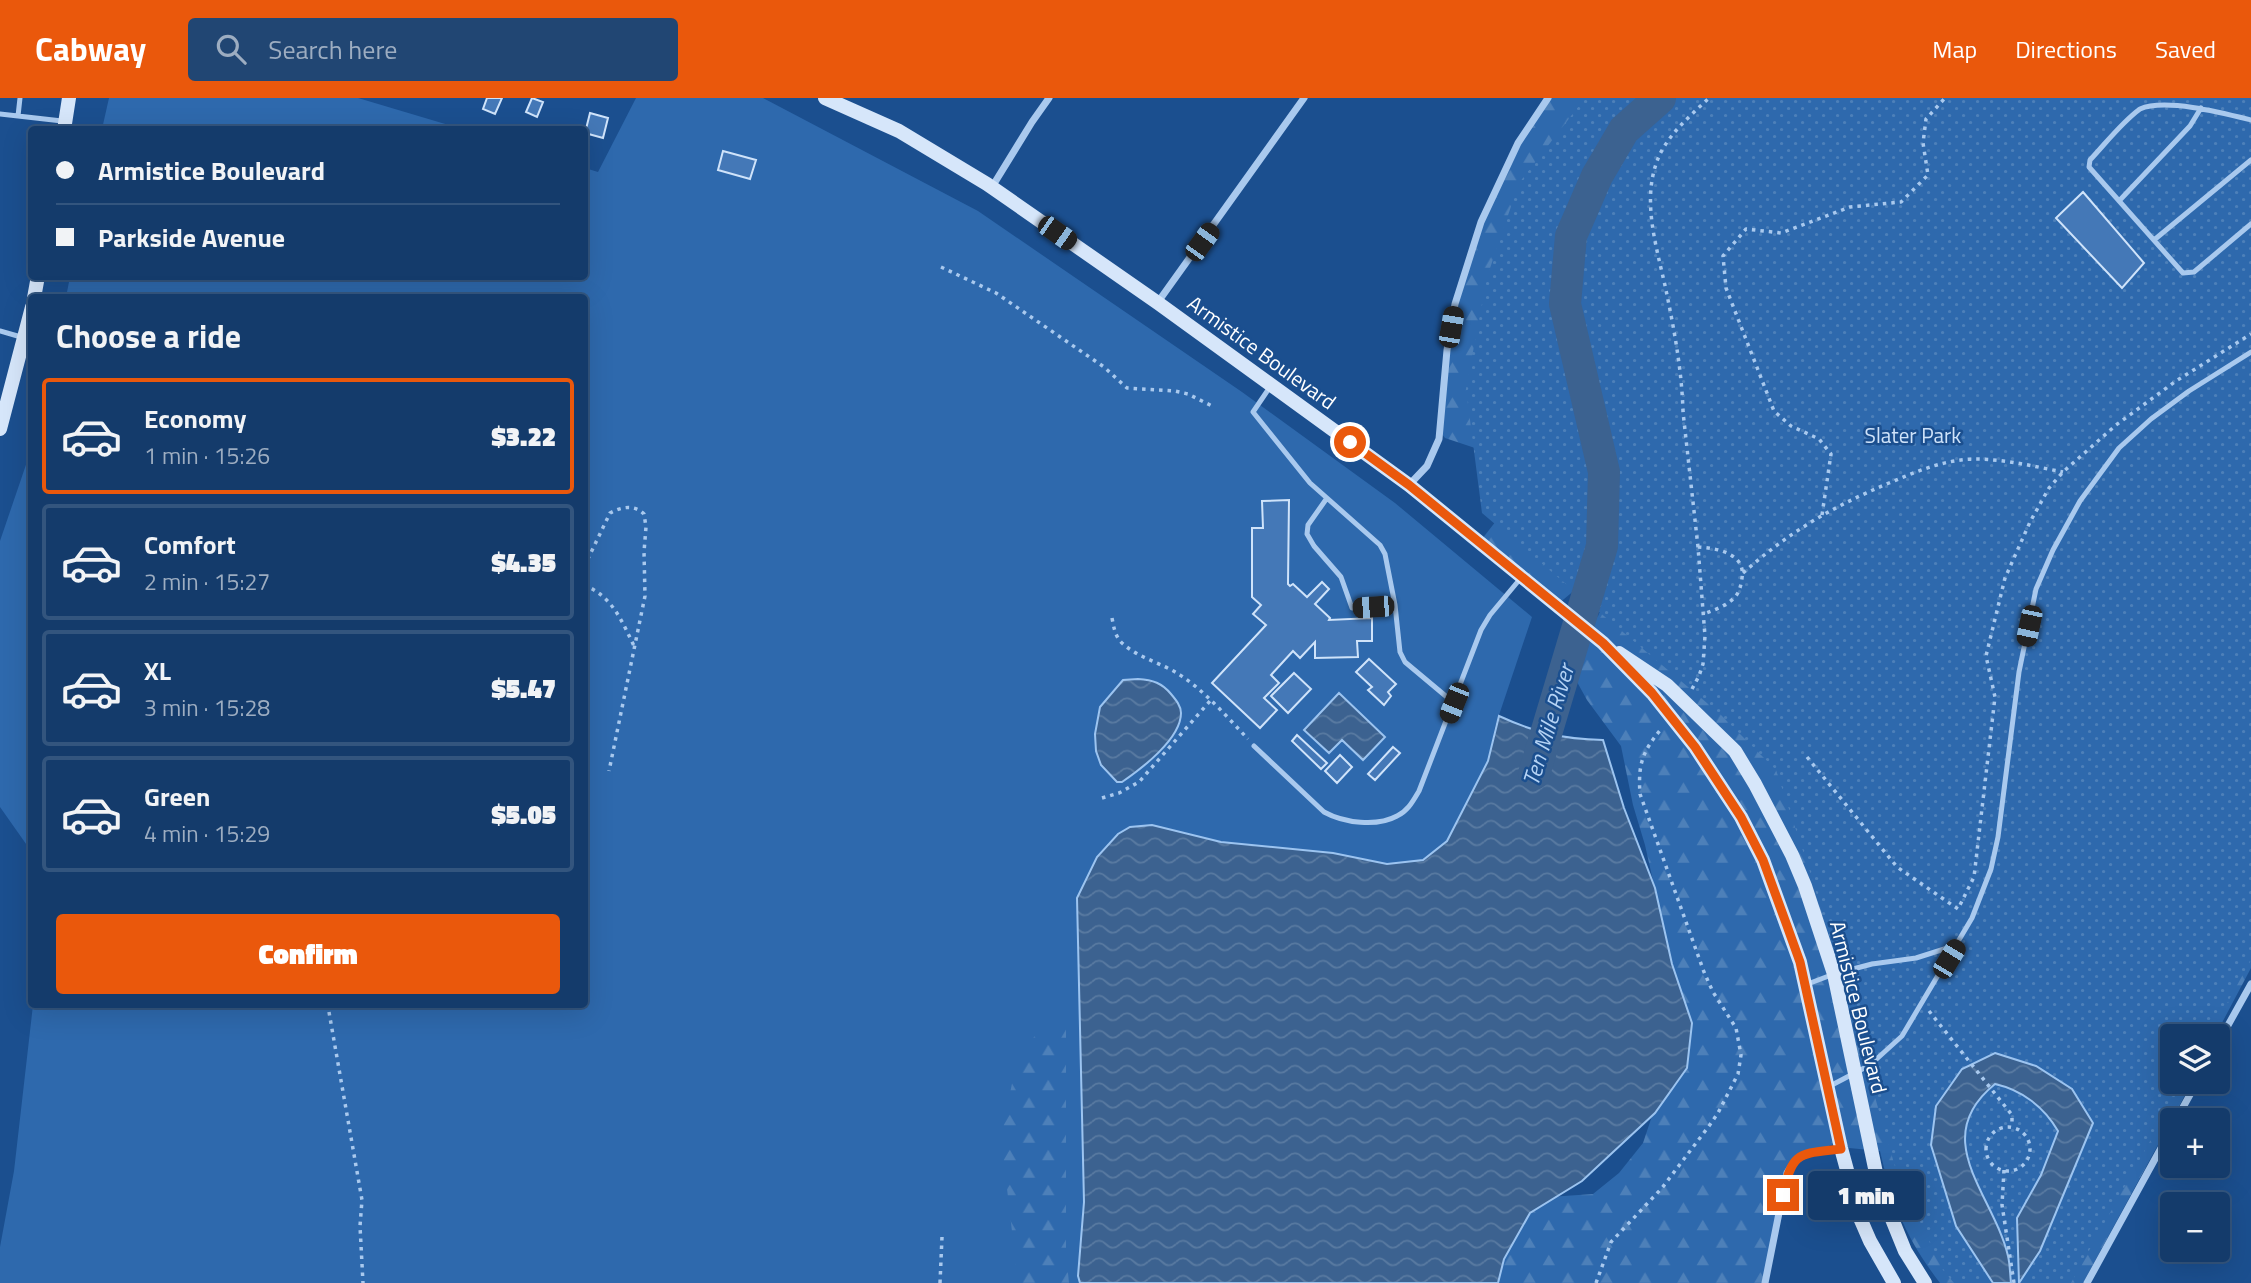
<!DOCTYPE html>
<meta charset="utf-8">
<style>
:root{--surface:#143b6b;--page:#214673;--text:#f1f3f6;--muted:#9dadc1;--line:#33557e;--accent:#ea580c}
body{margin:0;font-family:"Titillium Web",sans-serif;background:var(--page);color:var(--text);height:100vh;display:flex;flex-direction:column;font-size:26px;white-space:nowrap}
*{box-sizing:border-box;margin:0}
p{font-size:23px;color:var(--muted)}
.icon{flex:none;width:38px;height:38px;fill:none;stroke:currentColor;stroke-width:2;stroke-linecap:round;stroke-linejoin:round}
.map{position:relative;flex:1;overflow:hidden}
.drawer{position:absolute;left:28px;top:196px;width:560px;height:714px;display:flex;flex-direction:column;background:var(--surface);border-radius:7px;box-shadow:0 7px 28px #0002,0 0 0 2px var(--line)}
.drawer>*{flex:none}
.top-card{position:absolute;left:28px;top:28px;width:560px;height:154px;border-radius:7px;box-shadow:0 7px 28px #0002,0 0 0 2px var(--line);display:grid;align-content:center;height:154px;padding:0 28px;background:var(--surface)}
.tools{position:absolute;left:2160px;top:926px;display:grid;gap:14px}
.tools a{display:grid;place-items:center;width:70px;height:70px;border-radius:7px;background:var(--surface);box-shadow:0 7px 28px #0002,0 0 0 2px var(--line);font-size:35px}
.end{position:absolute;width:32px;height:32px;margin:-16px;border:9px solid #ea580c;background:#fff;box-shadow:0 0 0 4px #fff}
.from{border-radius:50%}
.bubble{position:absolute;height:49px;border-radius:7px;background:var(--surface);box-shadow:0 7px 28px #0002,0 0 0 2px var(--line);font-size:23px;font-weight:800;line-height:49px;text-align:center}
.car{position:absolute;width:21px;height:42px;margin:-21px -10px;border-radius:9px;box-shadow:0 0 5px 2px #0007;background:linear-gradient(#222 24%,#8ab4d8 0 40%,#222 0 76%,#8ab4d8 0 86%,#222 0)}
.top-card b{display:flex;align-items:center;gap:24px;height:66px;font-size:26px}
.top-card b+b{border-top:2px solid var(--line)}
.top-card i{width:18px;height:18px;background:var(--text)}
ul{padding:0;list-style:none}
li{display:flex;align-items:center;gap:21px;height:116px;margin:0 14px 10px;padding:0 14px;border:4px solid var(--line);border-radius:7px}
li div{flex:1}
li b{display:block;font-size:26px}
li em{font-style:normal;font-weight:800}
li.selected{border-color:var(--accent)}
li>.icon{width:63px;height:63px;stroke-width:1.5}
h2{padding:0 28px;font-size:32px;line-height:84px}
.cta{display:flex;gap:14px;margin-top:auto;padding:14px 28px}
.cta a{flex:1;height:80px;border-radius:7px;background:var(--accent);color:#fff;font-size:28px;font-weight:800;line-height:80px;text-align:center}
header{display:flex;align-items:center;gap:42px;box-sizing:border-box;height:98px;padding:0 35px;background:var(--accent);color:#fff}
header strong{font-size:33px}
nav{display:flex;gap:38px;margin-inline-start:auto;font-size:24px}
.search{width:490px;height:63px;background:var(--page);display:flex;align-items:center;gap:18px;box-sizing:border-box;padding:0 24px;border-radius:7px;color:var(--muted);font-size:26px}
.map>svg:first-child{display:block}
.green{fill:#2e69ad}
.forest{fill:url(#forest-firs)}
.park{fill:url(#park-dots)}
.water{fill:url(#water-waves);stroke:#9cc4f0;stroke-width:2}
.lines{fill:none;stroke-linecap:round;stroke-linejoin:round}
.river{stroke:#3c6290;stroke-width:32}
.building{fill:#4478b7;stroke:#cfe3fa;stroke-width:2}
.path{stroke:#a9c9ee;stroke-width:3.5;stroke-dasharray:3.5 5;stroke-linecap:butt}
.service{stroke:#a9c9ee;stroke-width:5}
.minor{stroke:#a9c9ee;stroke-width:7}
.secondary{stroke:#d6e6fa;stroke-width:14}
.route{stroke:#ea580c;stroke-width:9}
.labels{text-anchor:middle;dominant-baseline:central;stroke-width:5;stroke-linejoin:round;paint-order:stroke}
.street-label{font-size:21px;fill:#fff;stroke:#1b4f8f}
.park-label{font-size:21px;fill:#cfe3fa;stroke:#1b4f8f}
.water-label{font-size:23px;font-style:italic;fill:#b5d3f5;stroke:#1b4f8f}
</style>
<header>
<strong>Cabway</strong>
<div class="search"><svg class="icon" aria-label="search" viewBox="0 0 24 24"><circle cx="10" cy="10" r="6"/><path d="M15 15l6 6"/></svg>Search here</div>
<nav><a>Map</a><a>Directions</a><a>Saved</a></nav>
</header>
<div class="map">
<svg width="2251" height="1185" viewBox="0 0 2251 1185">
<defs>
<pattern id="forest-firs" width="22" height="20" patternUnits="userSpaceOnUse" patternTransform="scale(1.75)"><rect width="22" height="20" fill="#2e69ad"/><path d="M5 1l3.5 6h-7zM16 11l3.5 6h-7z" fill="#4d80b9"/></pattern>
<pattern id="park-dots" width="8" height="8" patternUnits="userSpaceOnUse" patternTransform="scale(1.75)"><rect width="8" height="8" fill="#2e69ad"/><path d="M2 2h.1M6 6h.1" fill="none" stroke="#4d80b9" stroke-width="1.8" stroke-linecap="round"/></pattern>
<pattern id="water-waves" width="16" height="10" patternUnits="userSpaceOnUse" patternTransform="scale(1.75)"><rect width="16" height="10" fill="#3c6290"/><path d="M0 5q4-4 8 0t8 0" fill="none" stroke="#597aa1"/></pattern>
</defs>
<rect width="100%" height="100%" fill="#1b4f8f"/>
<path class="green" d="M109,0H358L462,31H102Z
M636,0H763L978,113L1242,294L1395,405L1532,519L1495,629L1488,663L1447,743L1423,762L1387,766L1333,755L1221,744L1152,727L1097,759L1077,800L1084,1104L1078,1178L1080,1185H0V1149L14,1073L33,907L584,906V200L66,199L70,179L584,178L585,70L598,74Z
M31,352L32,753H31L0,709V443Z"/>
<path class="forest" d="M1546,0H1640L1576,491L1558,506L1482,441L1507,409L1487,354L1445,340L1442,336L1445,266L1462,180L1498,83Z
M1618,476L2251,681V870L2215,938H2172V984H2192L2083,1185H1940C1907,1142 1892,1106 1880,1053L1839,1049L1834,1046C1822,1051 1805,1055 1795,1064C1781,1078 1769,1162 1765,1185H1453L1519,1101L1593,1096L1619,1075L1643,1045L1655,1009L1681,975L1691,920L1662,859L1656,796L1645,747L1633,707L1621,648L1587,602L1571,573L1573,545L1584,529L1598,518Z
M1066,916V1154L1069,1185H1018L1001,1039L1016,966L1036,936Z"/>
<path class="park" d="M1585,0H2251V862L2209,938H2172V984H2183L2071,1185H1954L1943,1172L1898,1079L1811,777L1776,672L1720,616L1482,415L1466,291L1487,179L1519,85Z"/>
<path class="water" d="M1138,581C1153,582 1162,585 1171,596C1176,602 1181,608 1181,615C1181,641 1141,671 1122,684H1117L1101,667L1096,653L1095,636L1100,609L1123,582Z
M1339,595L1385,639L1363,662L1342,642L1329,655L1304,632Z
M1499,618C1536,635 1562,641 1603,642L1624,710L1655,790L1672,866L1692,925L1687,970L1655,1015L1582,1083L1530,1115L1504,1161L1498,1185H1080L1078,1178L1084,1104L1077,800L1097,759L1118,736L1130,729L1152,727L1221,744L1333,755L1387,766L1423,762L1447,743L1488,663Z
M1995,955L2036,968L2072,991L2093,1025L2040,1153L2019,1185L2017,1120L2041,1077L2058,1033C2044,1009 2022,992 1995,986C1927,1041 1994,1097 2008,1158C2010,1166 2010,1176 2011,1185H1993L1956,1128L1931,1047L1936,1008L1962,971Z"/>
<g class="lines">
<path class="river" d="M1534,676L1602,448L1604,374L1565,206L1571,138L1597,78L1624,32L1660,0"/>
</g>
<path class="building" d="M487,0H502L495,16L483,11Z
M532,0L543,4L537,19L526,14Z
M590,15L608,20L603,40L585,35Z
M723,53L756,62L750,81L718,72Z
M2083,94L2144,165L2122,190L2056,120Z
M1289,402L1288,486L1290,488L1293,486L1307,499L1322,484L1329,491L1315,506L1330,520L1329,522L1372,520V543H1357L1358,559L1315,560V544L1300,560L1293,553L1271,577L1279,585L1264,600L1277,612L1260,630L1212,585L1266,527L1253,516L1261,507L1252,499V430H1263L1262,403Z
M1369,561L1396,586L1388,594L1391,598L1384,607L1368,592L1372,589L1356,574Z
M1294,575L1311,591L1288,615L1271,598Z
M1297,637L1327,665L1321,671L1292,643Z
M1393,649L1400,655L1375,682L1368,676Z
M1340,657L1352,669L1337,685L1325,673Z"/>
<g class="lines">
<path class="path" d="M941,169L996,195L1104,269L1127,290L1175,293L1188,296L1212,308
M1822,417L1831,356L1819,341L1791,328L1774,313L1726,190L1723,158L1746,131L1781,135L1850,109L1901,104L1928,77L1923,45L1926,21L1945,0
M1698,449C1716,450 1746,455 1742,480C1741,488 1739,495 1734,500C1726,508 1714,512 1704,516
M584,469L610,415C621,409 634,406 644,416L646,429L644,454L645,498L609,673
M1743,475C1789,434 1832,409 1889,385C1913,375 1936,365 1961,362C1992,358 2032,368 2063,374
M584,487C612,498 622,523 634,548
M1112,520C1114,530 1115,538 1122,545C1138,560 1162,565 1180,577C1206,594 1227,619 1248,641
M1692,591L1699,578L1703,566L1705,538L1698,449L1683,314C1682,275 1675,236 1667,197C1658,152 1639,101 1660,56C1671,34 1691,17 1709,0
M1807,659L1897,769L1958,811L1974,779L1995,599L1986,558L2005,480L2030,424L2049,390L2063,374L2116,327L2176,283L2251,236
M1102,700L1119,695L1139,684L1210,603
M1929,913L2012,1017V1028
M329,914L362,1102L360,1128L363,1185
M1986 1051a22 22 0 1 1 44 0a22 22 0 1 1-44 0Z
M2004,1072L2002,1107L2014,1185
M940,1185L942,1139
M1596,1185L1611,1144L1662,1090L1709,1028L1718,1015L1738,976L1741,957L1736,930L1713,894L1704,874L1640,696C1638,666 1642,654 1662,630"/>
<path class="service" d="M20,0L18,18L62,23
M0,16L18,18
M2251,22C2223,15 2165,0 2140,11C2122,24 2106,45 2090,62L2089,69L2183,175L2194,174L2251,126
M2119,103L2190,28L2201,10
M2154,142L2251,62
M0,233L21,239
M1270,289L1253,314L1310,385L1380,447L1385,456L1395,507L1400,554L1405,564L1454,605
M1327,400L1308,427L1307,436L1314,448L1341,479L1352,510L1395,507
M1254,648L1324,714C1344,725 1377,729 1397,718C1408,713 1413,703 1419,693L1481,532L1490,517L1520,481
M1805,887L1834,876L1872,866L1916,860L1957,847
M1830,988L1870,967L1902,938L1972,820L1991,771L1998,739L2019,574L2036,491L2053,452L2080,403L2119,350L2151,321L2189,293L2251,254"/>
<path class="minor" d="M992,89L1032,24L1049,0
M1158,204L1304,0
M1409,387L1427,368L1439,341L1447,252L1455,206L1481,124L1518,45L1548,0
M2217,947L2251,886
M2176,1022L2197,984
M1765,1185L1787,1075C1800,1051 1817,1054 1841,1051
M2087,1185L2172,1030"/>
<path class="secondary" d="M825,0L899,33L987,86L1158,205L1409,387L1603,545L1652,595L1695,649L1741,719L1763,762L1800,864L1841,1050L1860,1120L1870,1143L1894,1185
M64,32L69,0
M34,200L38,178
M0,331L32,209
M1619,555L1667,587L1735,653L1755,686L1792,757L1805,788L1834,876L1879,1089L1905,1153L1925,1185"/>
</g>
<g class="lines">
<path class="route" d="M1350,344L1409,387L1603,545L1652,595L1695,649L1741,719L1763,762L1786,825L1800,864L1841,1051C1800,1056 1792,1052 1783,1097"/>
</g>
<g class="labels">
<g class="street-label">
<text transform="translate(1262 254) rotate(36)">Armistice Boulevard</text>
<text transform="translate(1859 909) rotate(76)">Armistice Boulevard</text>
</g>
<g class="park-label">
<text x="1913" y="337">Slater Park</text>
</g>
<g class="water-label">
<text transform="translate(1548 627) rotate(-73)">Ten Mile River</text>
</g>
</g>
</svg>
<div class="tools">
<a><svg class="icon" aria-label="layers" viewBox="0 0 24 24"><path d="M12 4l9 5-9 5-9-5zM3 14l9 5 9-5"/></svg></a>
<a>+</a>
<a>−</a>
</div>
<i class="end from" style="left:1350px;top:344px"></i>
<i class="end" style="left:1783px;top:1097px"></i>
<div class="bubble" style="left:1808px;top:1073px;width:116px">1 min</div>
<i class="car" style="left:1057px;top:135px;rotate:125deg"></i>
<i class="car" style="left:1202px;top:144px;rotate:36deg"></i>
<i class="car" style="left:1451px;top:229px;rotate:10deg"></i>
<i class="car" style="left:1373px;top:509px;rotate:266deg"></i>
<i class="car" style="left:2029px;top:528px;rotate:192deg"></i>
<i class="car" style="left:1454px;top:605px;rotate:202deg"></i>
<i class="car" style="left:1949px;top:861px;rotate:31deg"></i>
<div class="top-card">
<b><i class="from"></i>Armistice Boulevard</b>
<b><i></i>Parkside Avenue</b>
</div>
<section class="drawer">
<h2>Choose a ride</h2>
<ul>
<li class="selected"><svg class="icon" aria-label="car" viewBox="0 0 24 24"><path d="M5 17H2v-5l4-1 3-4h7l3 4 3 1v5h-3M9 17h6M6 11h13"/><circle cx="7" cy="17" r="2"/><circle cx="17" cy="17" r="2"/></svg><div><b>Economy</b><p>1 min · 15:26</p></div><em>$3.22</em></li>
<li><svg class="icon" aria-label="car" viewBox="0 0 24 24"><path d="M5 17H2v-5l4-1 3-4h7l3 4 3 1v5h-3M9 17h6M6 11h13"/><circle cx="7" cy="17" r="2"/><circle cx="17" cy="17" r="2"/></svg><div><b>Comfort</b><p>2 min · 15:27</p></div><em>$4.35</em></li>
<li><svg class="icon" aria-label="car" viewBox="0 0 24 24"><path d="M5 17H2v-5l4-1 3-4h7l3 4 3 1v5h-3M9 17h6M6 11h13"/><circle cx="7" cy="17" r="2"/><circle cx="17" cy="17" r="2"/></svg><div><b>XL</b><p>3 min · 15:28</p></div><em>$5.47</em></li>
<li><svg class="icon" aria-label="car" viewBox="0 0 24 24"><path d="M5 17H2v-5l4-1 3-4h7l3 4 3 1v5h-3M9 17h6M6 11h13"/><circle cx="7" cy="17" r="2"/><circle cx="17" cy="17" r="2"/></svg><div><b>Green</b><p>4 min · 15:29</p></div><em>$5.05</em></li>
</ul>
<div class="cta"><a>Confirm</a></div>
</section>
</div>
